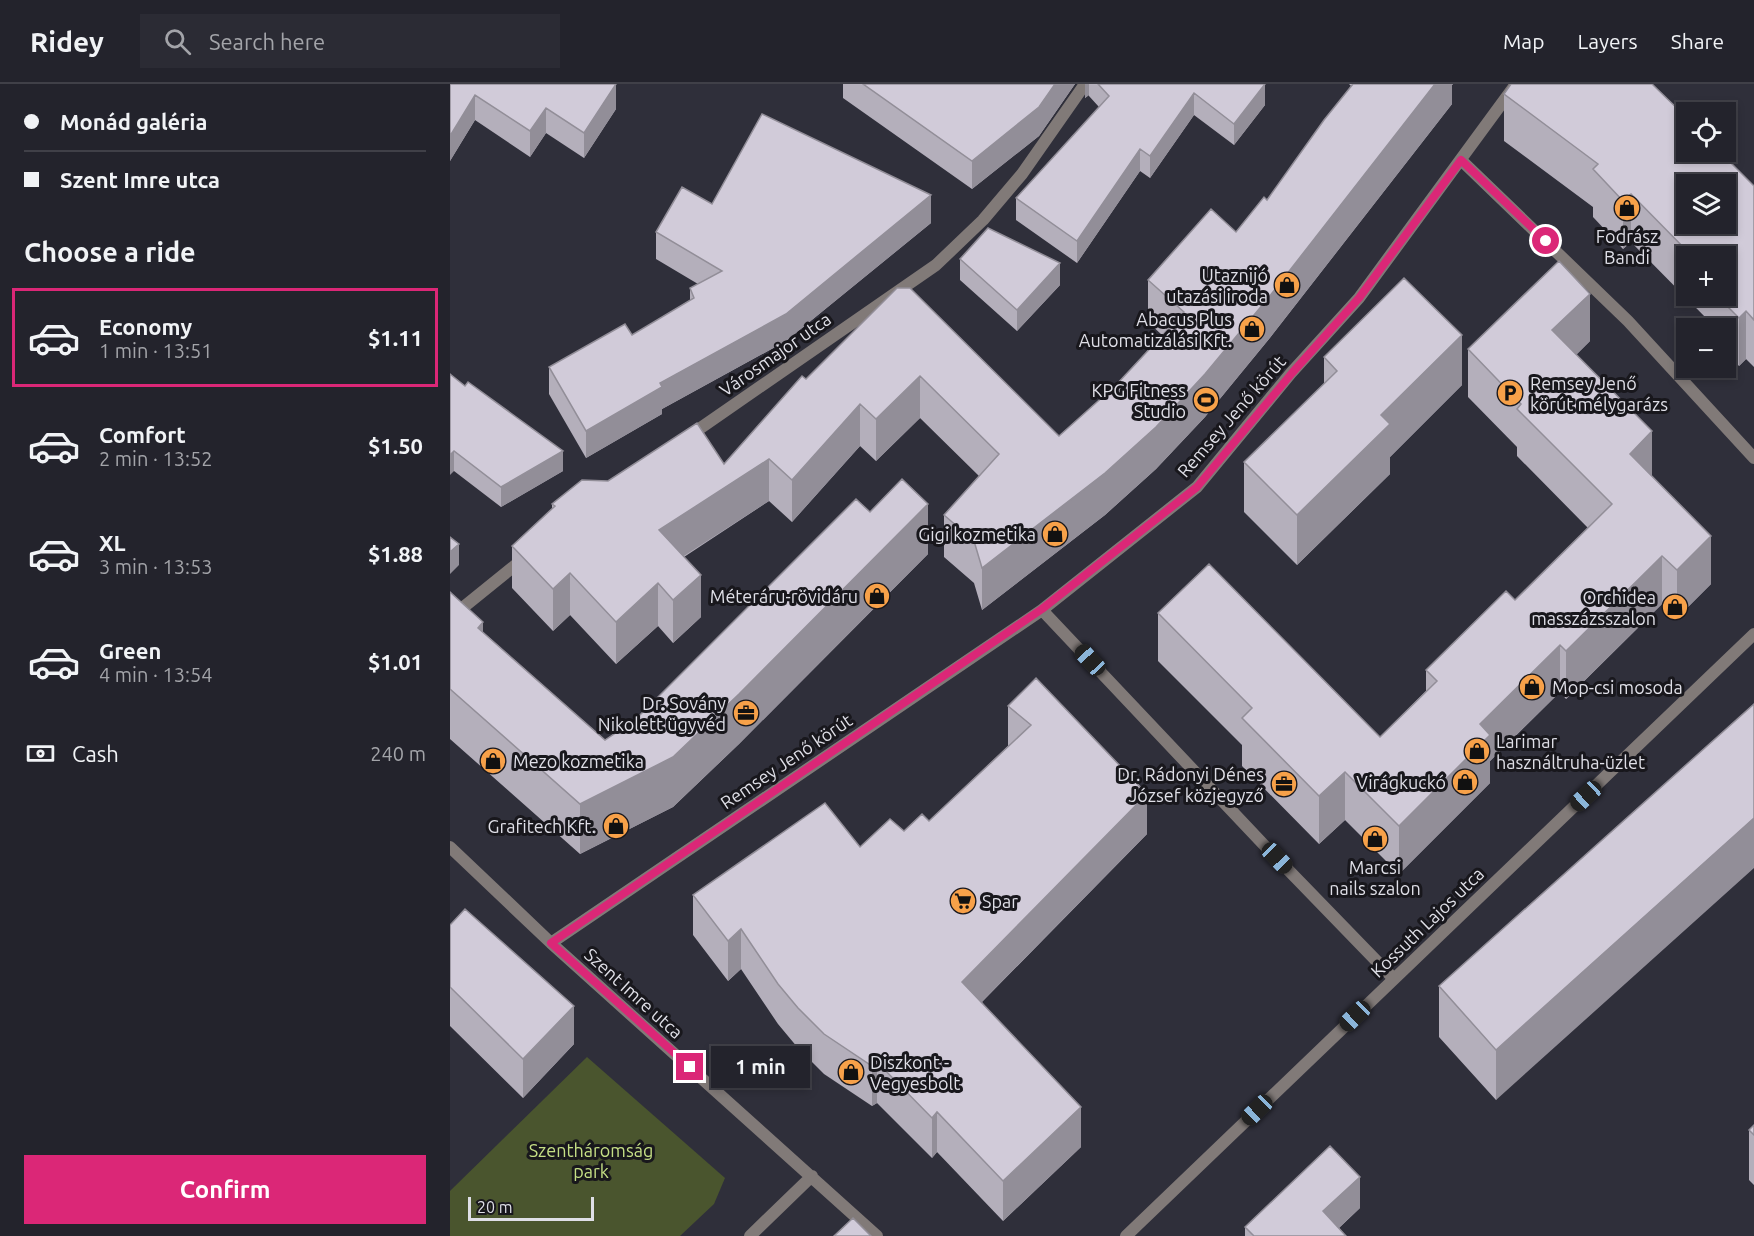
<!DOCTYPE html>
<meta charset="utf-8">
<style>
:root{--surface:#23232c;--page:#2b2b34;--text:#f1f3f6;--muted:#a3a4a9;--line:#404048;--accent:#db2777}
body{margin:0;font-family:Ubuntu,sans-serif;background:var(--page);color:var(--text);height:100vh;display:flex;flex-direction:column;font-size:22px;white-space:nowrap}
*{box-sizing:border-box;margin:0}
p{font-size:20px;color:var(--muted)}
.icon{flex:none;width:33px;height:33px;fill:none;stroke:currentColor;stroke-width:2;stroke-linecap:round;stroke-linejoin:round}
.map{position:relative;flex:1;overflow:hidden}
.panel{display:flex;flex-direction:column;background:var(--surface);width:450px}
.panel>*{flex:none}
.top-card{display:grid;align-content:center;height:132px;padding:0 24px;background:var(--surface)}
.buttons{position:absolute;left:1226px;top:18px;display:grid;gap:12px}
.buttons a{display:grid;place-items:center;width:60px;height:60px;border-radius:0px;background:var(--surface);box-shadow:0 3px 9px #0003,0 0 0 2px var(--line);font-size:30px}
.scale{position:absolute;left:18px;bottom:15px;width:126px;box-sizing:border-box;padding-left:6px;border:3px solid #dfdfe7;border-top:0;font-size:16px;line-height:21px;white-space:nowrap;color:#dfdfe7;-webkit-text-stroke:4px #18171c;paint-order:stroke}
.end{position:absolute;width:27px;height:27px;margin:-14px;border:8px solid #db2777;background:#fff;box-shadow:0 0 0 3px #fff}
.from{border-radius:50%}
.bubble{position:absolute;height:42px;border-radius:0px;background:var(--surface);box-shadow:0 3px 9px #0003,0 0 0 2px var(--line);font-size:20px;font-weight:700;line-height:42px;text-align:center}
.car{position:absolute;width:18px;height:36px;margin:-18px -9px;border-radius:8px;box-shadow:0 0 4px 2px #0007;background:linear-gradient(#222 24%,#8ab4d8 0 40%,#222 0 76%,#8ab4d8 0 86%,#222 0)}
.top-card b{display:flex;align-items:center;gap:21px;height:57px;font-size:22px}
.top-card b+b{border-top:2px solid var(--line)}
.top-card i{width:15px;height:15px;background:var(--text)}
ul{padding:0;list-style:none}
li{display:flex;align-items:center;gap:18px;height:99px;margin:0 12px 9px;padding:0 12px;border:3px solid transparent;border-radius:0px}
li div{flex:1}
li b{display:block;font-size:22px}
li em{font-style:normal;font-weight:700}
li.active{border-color:var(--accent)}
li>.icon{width:54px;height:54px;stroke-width:1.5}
h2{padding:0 24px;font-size:27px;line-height:72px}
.pay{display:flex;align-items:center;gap:15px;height:66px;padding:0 24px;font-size:22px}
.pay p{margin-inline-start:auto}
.button{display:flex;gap:12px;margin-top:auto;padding:12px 24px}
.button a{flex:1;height:69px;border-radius:0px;background:var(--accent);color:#fff;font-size:24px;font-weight:700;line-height:69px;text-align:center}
header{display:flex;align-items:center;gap:36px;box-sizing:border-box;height:84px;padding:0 30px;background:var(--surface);border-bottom:2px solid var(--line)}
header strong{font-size:28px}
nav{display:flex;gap:33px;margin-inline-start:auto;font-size:21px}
.search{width:420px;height:54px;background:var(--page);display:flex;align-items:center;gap:15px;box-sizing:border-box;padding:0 21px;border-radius:0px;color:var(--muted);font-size:22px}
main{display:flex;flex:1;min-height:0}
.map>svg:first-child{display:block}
.green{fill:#4a552e}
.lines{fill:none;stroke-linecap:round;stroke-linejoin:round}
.minor{stroke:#817a78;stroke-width:12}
.wall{fill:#b4afbb;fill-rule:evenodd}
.shaded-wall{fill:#928e98}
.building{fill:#d1cbd9;stroke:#928e98;stroke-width:1.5;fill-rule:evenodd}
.route{stroke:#db2777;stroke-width:8}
.labels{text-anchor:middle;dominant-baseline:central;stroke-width:6;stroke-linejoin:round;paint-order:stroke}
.poi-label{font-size:18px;fill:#dfdfe7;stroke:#18171c;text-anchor:end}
.street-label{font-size:18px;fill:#dfdfe7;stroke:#18171c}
.park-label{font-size:18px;fill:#c5df85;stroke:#18171c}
</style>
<header>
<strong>Ridey</strong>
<div class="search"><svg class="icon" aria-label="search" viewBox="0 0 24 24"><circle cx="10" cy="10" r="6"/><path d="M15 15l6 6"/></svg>Search here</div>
<nav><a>Map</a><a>Layers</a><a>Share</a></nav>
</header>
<main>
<section class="panel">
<div class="top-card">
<b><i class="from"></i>Monád galéria</b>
<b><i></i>Szent Imre utca</b>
</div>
<h2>Choose a ride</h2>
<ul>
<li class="active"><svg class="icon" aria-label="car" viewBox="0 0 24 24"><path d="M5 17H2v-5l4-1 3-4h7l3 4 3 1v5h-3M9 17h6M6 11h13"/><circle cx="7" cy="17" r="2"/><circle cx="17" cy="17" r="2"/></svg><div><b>Economy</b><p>1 min · 13:51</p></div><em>$1.11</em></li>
<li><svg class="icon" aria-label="car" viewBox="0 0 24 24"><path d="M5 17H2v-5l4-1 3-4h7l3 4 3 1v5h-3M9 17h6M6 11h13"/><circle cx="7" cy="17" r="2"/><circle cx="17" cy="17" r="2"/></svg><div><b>Comfort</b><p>2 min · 13:52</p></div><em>$1.50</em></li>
<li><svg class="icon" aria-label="car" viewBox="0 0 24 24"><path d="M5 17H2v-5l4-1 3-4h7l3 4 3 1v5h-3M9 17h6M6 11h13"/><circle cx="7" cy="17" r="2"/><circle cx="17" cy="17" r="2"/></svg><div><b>XL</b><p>3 min · 13:53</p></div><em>$1.88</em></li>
<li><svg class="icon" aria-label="car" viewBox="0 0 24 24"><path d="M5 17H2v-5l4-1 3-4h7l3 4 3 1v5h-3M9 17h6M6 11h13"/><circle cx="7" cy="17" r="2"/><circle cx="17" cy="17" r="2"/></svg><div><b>Green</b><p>4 min · 13:54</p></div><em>$1.01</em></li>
</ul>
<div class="pay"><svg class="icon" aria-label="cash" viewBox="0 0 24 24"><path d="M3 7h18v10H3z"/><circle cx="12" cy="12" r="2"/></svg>Cash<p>240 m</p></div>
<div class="button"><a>Confirm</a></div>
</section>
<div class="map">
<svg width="1304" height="1152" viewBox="0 0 1304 1152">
<rect width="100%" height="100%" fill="#2f2f3a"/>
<path class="green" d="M137,973L275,1094L264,1120L230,1152H0V1107Z"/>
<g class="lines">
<path class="minor" d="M1011,76L1178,237L1304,374
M239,352L486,181L533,136L572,90L635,0
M592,526L814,761L944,895
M0,534L73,475
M0,763L101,859L427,1152
M101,859L592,526L747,403L841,289L909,214L1066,0
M300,1152L362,1092
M676,1152L1304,550"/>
</g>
<path class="wall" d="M0,0L166,25L134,74L96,49L80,73L25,36L0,77Z
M393,0H625L589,52L522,105L393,14Z
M635,0H815V21L784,61L744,31L700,94L690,87L627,179L566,136V114L649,23L639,12V11L635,14Z
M899,0H1003L1002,1V20L819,255L755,333L706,385L655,431L532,526L524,499L494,473V431L529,392L470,334L426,377L410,362L342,438L319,417L234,473L251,533L223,559L208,542L166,580L120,531L103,547L62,504V462L102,425V420L158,397L274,380L356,295L447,204L609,352L666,301L712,251L698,238V196L786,148L817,116L901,2Z
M1054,10L1304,102V283L1296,275L1289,282L1275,267V244H1258V236L1181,158L1173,165L1143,133V123L1054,57ZM1236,172H1275V212H1236Z
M262,120L481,139L336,257L212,325V330L136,374L99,310V283L182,251L240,216V204L248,200L206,175V148Z
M510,175L610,201L567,247L510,196Z
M1140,257L1126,271L1202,393L1261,500L1227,534L1212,520L1116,615L1110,608L1040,677V699L949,790L895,736L869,760L792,682V661L708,577V529L930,653L976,607V586L1065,516L1138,444L1067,372V363L1018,313V265Z
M874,273L1012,301L940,373V390L847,481L794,428V378L874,300Z
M0,290L113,387L51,423L4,387Z
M420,428L478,470L289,660L223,723L130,770L0,655V508L33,548L155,656L185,636Z
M586,594L697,750L532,918L631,1063L553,1137L487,1068L482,1074L427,1019L422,1022L374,990L348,964L328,940L291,885L278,897L243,851V811L410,763L479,737L558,662V622Z
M1304,620L1046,1016L989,953V902Z
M0,841L124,960L73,1014L0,942Z
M1304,1041V1101L1299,1096V1046Z
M910,1124L889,1144L896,1152H795V1143Z"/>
<path class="shaded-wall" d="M166,0V25L134,74V49Z
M605,0H625L589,52L522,105V77Z
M635,0H639V11L635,14Z
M815,0V21L784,61V40Z
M985,0H1003L1002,1V20L819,255L755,333L706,385L655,431L532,526V484Z
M744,9V31L700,94V72Z
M25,11V36L0,77V52Z
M96,24V49L80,73V47Z
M690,65V87L627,179V157Z
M1181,110V158L1173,165V117Z
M481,111V139L336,257L212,325V330L136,374V347L210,299Z
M610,179V201L567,247V226Z
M1140,210V257L1102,294V246Z
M1296,227V275L1289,282V234Z
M1012,251V301L940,373V390L847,481V431L931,331Z
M470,292V334L426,377V335Z
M410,320V362L342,438V396Z
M1202,347V395L1180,370Z
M4,367V387L0,391V371Z
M113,367V387L51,423V403Z
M319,375V417L209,488V446Z
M478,420V470L289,660L223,723L130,770V720Z
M1261,452V500L1227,534V486Z
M9,460V481L0,490V468Z
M1212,472V520L1116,615V567Z
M120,489V531L103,547V505Z
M251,491V533L223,559V516Z
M208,499V542L166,580V538Z
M33,538V588L28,544Z
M1110,561V608L1040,677V699L949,790V742L1030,640Z
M895,688V736L869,760V712Z
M697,710V750L512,938V898Z
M1304,734V784L1046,1016V966Z
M291,845V885L278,897V857Z
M124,922V960L73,1014V975Z
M427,978V1019L422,1022V982Z
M631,1023V1063L553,1137V1097Z
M487,1028V1068L482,1074V1034Z
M910,1093V1124L880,1152L873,1127Z"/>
<path class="building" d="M0,0H166L134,49L96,24L80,47L25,11L0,52Z
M413,0H605L589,23L522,77Z
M648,0H815L784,40L744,9L700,72L690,65L627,157L566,114L659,12Z
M903,0H985L819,213L755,290L706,343L655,389L532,484L524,457L494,431L549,370L470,292L426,335L410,320L342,396L319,375L209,446L251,491L223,516L208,499L166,538L120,489L103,505L62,462L105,422L102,420L132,396L158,397L247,339L274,380L352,292L356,295L447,204H460L609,352L666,301L734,228L698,196L761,125L786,148L814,113L817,116L874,36Z
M1061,0H1202L1236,33V68H1270L1304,102V236L1296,227L1289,234L1267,212H1275V172H1242L1181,110L1173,117L1143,85L1148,80L1054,10ZM1236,100H1275V140H1236Z
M312,30L481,111L336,230L210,299L212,303L136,347L99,283L175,240L182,251L244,214L240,204L272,187L206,148L232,103L262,120Z
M538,144L610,179L567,226L510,175Z
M1109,177L1140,210L1102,246L1202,347L1180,370L1261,452L1227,486L1212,472L1116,567L1110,561L1030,640L1040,651L949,742L895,688L869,712L792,634L802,624L708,529L759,480L930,653L987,597L976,586L1056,507L1065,516L1162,420L1067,325L1071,320L1018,265Z
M954,194L1012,251L931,331L940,340L847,431L794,378L887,287L874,273Z
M0,290L15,302L18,298L113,367L51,403L4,367L0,371Z
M452,395L478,420L289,610L223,673L130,720L0,605V508L33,538L28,544L155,656L185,636L406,415L420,428Z
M0,453L9,460L0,468Z
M586,594L697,710L512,898L631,1023L553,1097L487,1028L482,1034L427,978L422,982L374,950L348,924L328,900L291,845L278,857L243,811L375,719L410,763L440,735L454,747L472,730L479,737L581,641L558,622Z
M1304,620V734L1046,966L989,902Z
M15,825L124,922L73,975L0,903V841Z
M1304,1041V1051L1299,1046Z
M880,1062L910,1093L873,1127L896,1152H804L795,1143Z
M403,1134L421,1152H384Z"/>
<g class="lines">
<path class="route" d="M240,983L101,859L592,525L747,403L842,289L909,214L1011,76L1096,157"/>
</g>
<defs>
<g id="shop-disc" transform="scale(1.35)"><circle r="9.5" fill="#f7a149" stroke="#18171c"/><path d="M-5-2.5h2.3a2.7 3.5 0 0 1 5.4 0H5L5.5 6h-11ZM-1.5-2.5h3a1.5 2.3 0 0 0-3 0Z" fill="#111"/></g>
<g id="parking-disc" transform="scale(1.35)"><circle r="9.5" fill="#f7a149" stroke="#18171c"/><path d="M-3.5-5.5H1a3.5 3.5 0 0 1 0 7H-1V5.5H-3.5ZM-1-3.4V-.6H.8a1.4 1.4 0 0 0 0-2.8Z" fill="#111"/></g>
<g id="stadium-disc" transform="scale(1.35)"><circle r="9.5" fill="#f7a149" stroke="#18171c"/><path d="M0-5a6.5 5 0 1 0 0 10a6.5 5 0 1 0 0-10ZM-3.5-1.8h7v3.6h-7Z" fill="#111"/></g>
<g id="office-disc" transform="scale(1.35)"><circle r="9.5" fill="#f7a149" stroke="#18171c"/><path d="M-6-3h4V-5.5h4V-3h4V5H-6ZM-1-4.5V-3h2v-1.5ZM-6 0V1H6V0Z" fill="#111"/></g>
<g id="supermarket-disc" transform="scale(1.35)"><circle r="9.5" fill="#f7a149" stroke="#18171c"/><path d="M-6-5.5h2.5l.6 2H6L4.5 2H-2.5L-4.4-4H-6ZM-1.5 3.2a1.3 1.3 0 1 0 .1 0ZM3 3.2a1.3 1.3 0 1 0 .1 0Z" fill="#111"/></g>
</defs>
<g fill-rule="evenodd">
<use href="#shop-disc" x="1177" y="124"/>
<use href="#shop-disc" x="837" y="201"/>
<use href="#shop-disc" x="802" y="245"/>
<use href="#parking-disc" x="1060" y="309"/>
<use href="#stadium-disc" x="756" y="316"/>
<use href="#shop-disc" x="605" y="450"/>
<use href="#shop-disc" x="427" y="512"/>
<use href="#shop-disc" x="1225" y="523"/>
<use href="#shop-disc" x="1082" y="603"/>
<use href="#office-disc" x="296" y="629"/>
<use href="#shop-disc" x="1027" y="667"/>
<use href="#shop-disc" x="43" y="677"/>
<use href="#shop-disc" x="1015" y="698"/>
<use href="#office-disc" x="834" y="700"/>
<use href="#shop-disc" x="166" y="742"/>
<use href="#shop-disc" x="925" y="755"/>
<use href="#supermarket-disc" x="513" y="817"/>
<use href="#shop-disc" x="401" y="988"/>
</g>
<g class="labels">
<g class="poi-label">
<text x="1177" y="152" text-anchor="middle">Fodrász<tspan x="1177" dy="21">Bandi</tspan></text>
<text x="818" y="191">Utaznijó<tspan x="818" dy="21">utazási iroda</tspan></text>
<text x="782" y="235">Abacus Plus<tspan x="782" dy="21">Automatizálási Kft.</tspan></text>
<text x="1080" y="299" text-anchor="start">Remsey Jenő<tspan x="1080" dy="21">körút mélygarázs</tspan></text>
<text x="736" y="306">KPG Fitness<tspan x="736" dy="21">Studio</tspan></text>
<text x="586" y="450">Gigi kozmetika</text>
<text x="408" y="512">Méteráru-rövidáru</text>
<text x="1206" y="513">Orchidea<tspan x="1206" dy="21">masszázsszalon</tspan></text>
<text x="1102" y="603" text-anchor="start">Mop-csi mosoda</text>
<text x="276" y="619">Dr. Sovány<tspan x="276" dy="21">Nikolett ügyvéd</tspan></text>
<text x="1046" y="657" text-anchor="start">Larimar<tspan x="1046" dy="21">használtruha-üzlet</tspan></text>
<text x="63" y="677" text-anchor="start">Mezo kozmetika</text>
<text x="814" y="690">Dr. Rádonyi Dénes<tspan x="814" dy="21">József közjegyző</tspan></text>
<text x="996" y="698">Virágkuckó</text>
<text x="146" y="742">Grafitech Kft.</text>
<text x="925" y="783" text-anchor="middle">Marcsi<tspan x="925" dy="21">nails szalon</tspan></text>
<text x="532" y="817" text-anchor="start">Spar</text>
<text x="420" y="978" text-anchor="start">Diszkont -<tspan x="420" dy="21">Vegyesbolt</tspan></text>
</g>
<g class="street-label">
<text transform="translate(325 270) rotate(-35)">Városmajor utca</text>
<text transform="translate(781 332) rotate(-49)">Remsey Jenő körút</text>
<text transform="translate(336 677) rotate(-34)">Remsey Jenő körút</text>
<text transform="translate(977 838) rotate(-44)">Kossuth Lajos utca</text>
<text transform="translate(184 909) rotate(42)">Szent Imre utca</text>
</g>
<g class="park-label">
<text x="141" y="1066">Szentháromság<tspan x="141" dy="21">park</tspan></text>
</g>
</g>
</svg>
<div class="buttons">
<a><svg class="icon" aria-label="locate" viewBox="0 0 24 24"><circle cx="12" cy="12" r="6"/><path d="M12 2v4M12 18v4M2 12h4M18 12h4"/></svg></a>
<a><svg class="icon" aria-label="layers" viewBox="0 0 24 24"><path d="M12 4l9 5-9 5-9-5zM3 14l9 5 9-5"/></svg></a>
<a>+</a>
<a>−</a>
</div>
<div class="scale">20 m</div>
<i class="end from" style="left:1096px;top:157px"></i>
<i class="end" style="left:240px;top:983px"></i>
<div class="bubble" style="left:261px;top:962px;width:99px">1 min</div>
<i class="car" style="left:640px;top:576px;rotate:317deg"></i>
<i class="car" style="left:1136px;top:712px;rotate:227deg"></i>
<i class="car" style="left:827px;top:774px;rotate:136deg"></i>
<i class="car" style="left:905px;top:932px;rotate:226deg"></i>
<i class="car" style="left:807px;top:1026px;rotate:226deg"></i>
</div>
</main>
